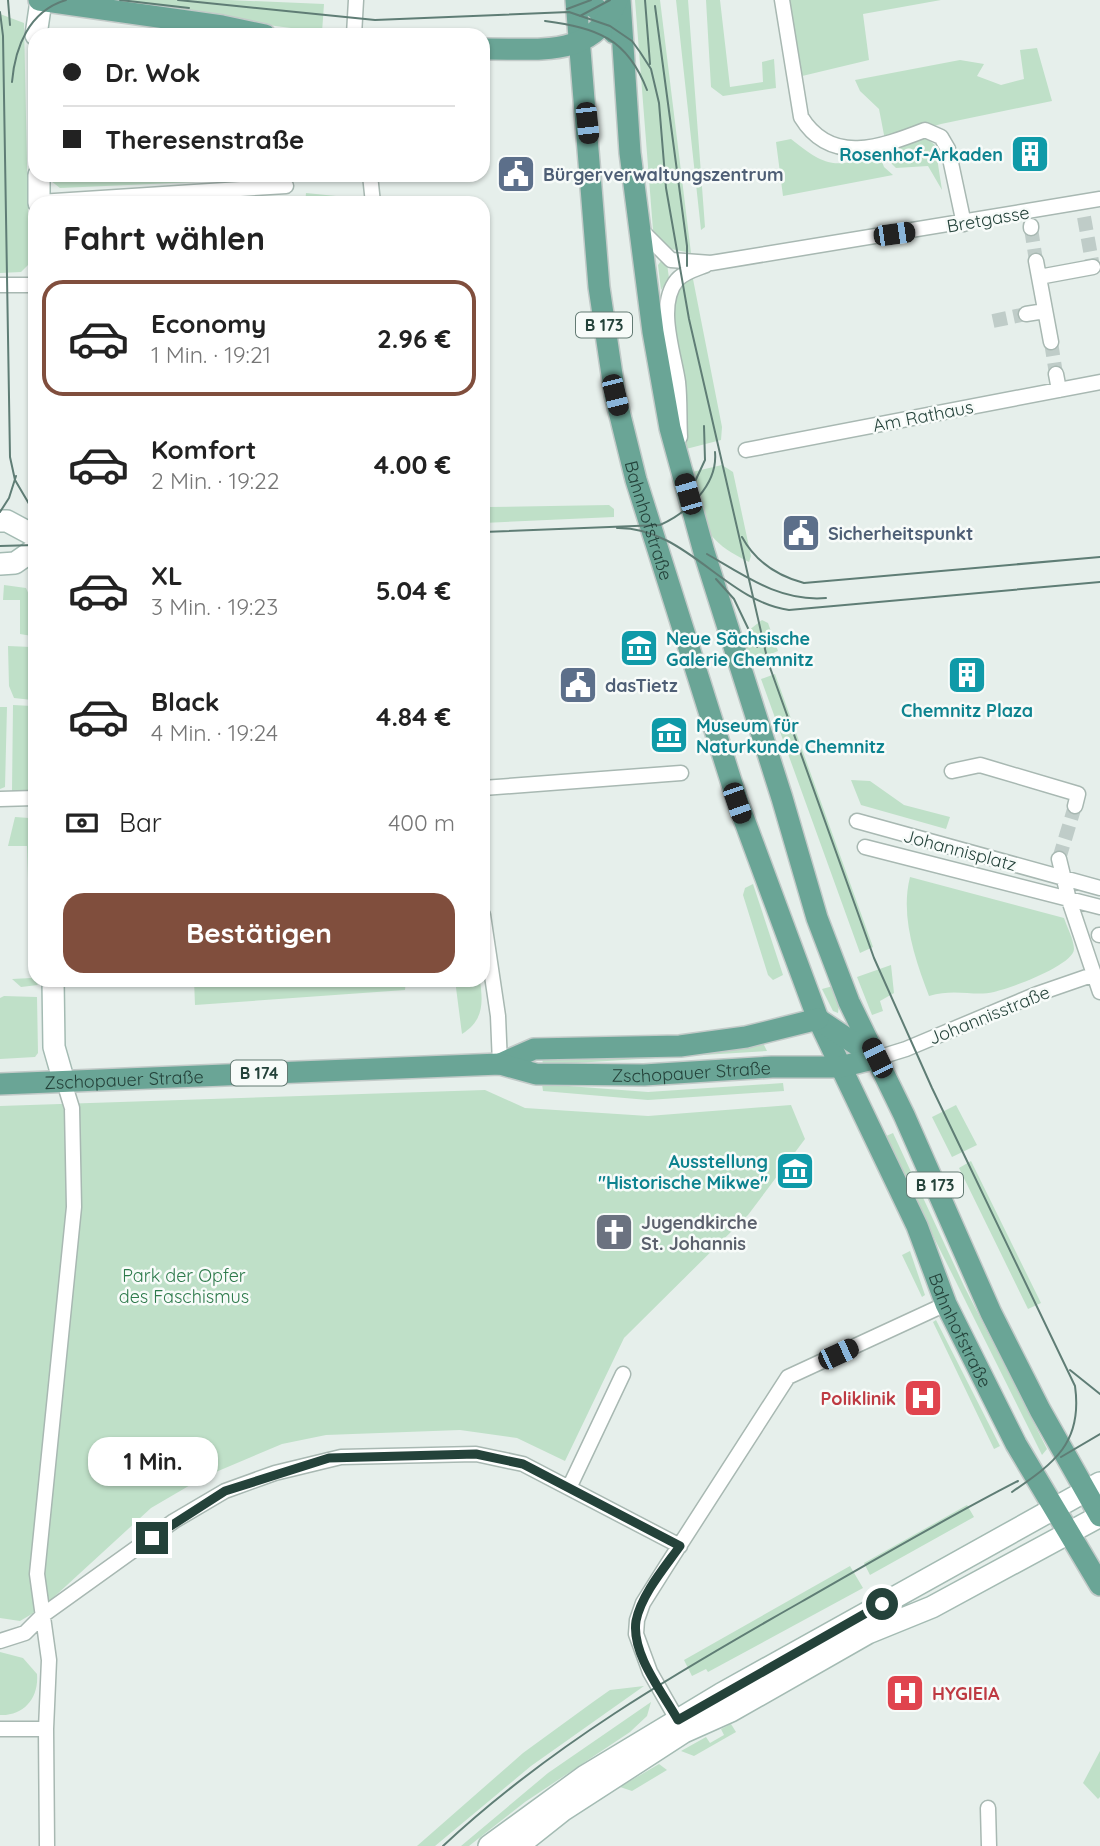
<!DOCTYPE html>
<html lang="de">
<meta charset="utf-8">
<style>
:root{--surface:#fff;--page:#f2f2f2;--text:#222;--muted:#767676;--line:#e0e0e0;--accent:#804e3d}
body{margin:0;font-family:Quicksand,sans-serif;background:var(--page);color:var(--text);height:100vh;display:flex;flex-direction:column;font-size:26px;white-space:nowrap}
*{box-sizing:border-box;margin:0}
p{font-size:23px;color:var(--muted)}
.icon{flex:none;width:38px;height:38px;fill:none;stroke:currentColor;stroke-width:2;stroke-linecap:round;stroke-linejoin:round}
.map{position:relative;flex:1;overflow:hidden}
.details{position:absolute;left:28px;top:196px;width:462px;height:791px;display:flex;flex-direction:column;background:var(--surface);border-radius:21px;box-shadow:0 2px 5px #0004}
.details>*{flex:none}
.hud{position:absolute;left:28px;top:28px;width:462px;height:154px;border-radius:21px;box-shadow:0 2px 5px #0004;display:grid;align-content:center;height:154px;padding:0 35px;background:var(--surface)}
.end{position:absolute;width:32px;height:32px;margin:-16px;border:9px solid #24423a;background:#fff;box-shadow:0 0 0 4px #fff}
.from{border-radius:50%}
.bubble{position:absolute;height:49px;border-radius:21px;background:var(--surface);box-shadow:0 2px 5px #0004;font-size:23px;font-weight:700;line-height:49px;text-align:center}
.car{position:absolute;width:21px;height:42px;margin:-21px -10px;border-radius:9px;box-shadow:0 0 5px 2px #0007;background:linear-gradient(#222 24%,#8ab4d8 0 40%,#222 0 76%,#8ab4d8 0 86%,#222 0)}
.hud b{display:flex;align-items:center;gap:24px;height:66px;font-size:26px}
.hud b+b{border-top:2px solid var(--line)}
.hud i{width:18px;height:18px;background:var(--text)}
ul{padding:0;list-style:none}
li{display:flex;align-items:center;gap:21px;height:116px;margin:0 14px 10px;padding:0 21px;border:4px solid transparent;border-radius:21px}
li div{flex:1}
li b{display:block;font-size:26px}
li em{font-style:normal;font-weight:700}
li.selected{border-color:var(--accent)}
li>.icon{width:63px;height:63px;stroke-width:1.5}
h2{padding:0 35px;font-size:32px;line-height:84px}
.pay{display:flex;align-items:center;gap:18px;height:77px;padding:0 35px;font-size:26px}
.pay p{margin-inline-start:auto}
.button{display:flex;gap:14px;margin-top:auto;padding:14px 35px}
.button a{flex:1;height:80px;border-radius:21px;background:var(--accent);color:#fff;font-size:28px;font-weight:700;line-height:80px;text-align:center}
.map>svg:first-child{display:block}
.green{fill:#bfe0c8}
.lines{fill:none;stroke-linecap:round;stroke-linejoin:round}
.street-tunnel{stroke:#bfccc8;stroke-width:14;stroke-dasharray:14 7;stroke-linecap:butt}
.street-casing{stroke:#a8b8b2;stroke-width:17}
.secondary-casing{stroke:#a4bbb3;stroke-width:24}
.primary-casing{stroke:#c2cac8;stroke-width:24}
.street{stroke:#fff;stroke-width:14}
.secondary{stroke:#fff;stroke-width:21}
.primary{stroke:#6aa596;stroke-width:21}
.tram{stroke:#5f7d75;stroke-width:2}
.route{stroke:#24423a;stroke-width:9}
.labels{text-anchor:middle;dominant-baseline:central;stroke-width:5;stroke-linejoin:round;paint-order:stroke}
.shield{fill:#f7fbf9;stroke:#637a73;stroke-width:2}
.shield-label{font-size:16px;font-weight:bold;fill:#24423a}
.culture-label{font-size:18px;font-weight:bold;fill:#0d838f;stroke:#f7fbf9;text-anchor:end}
.service-label{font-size:18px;font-weight:bold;fill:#4e5e75;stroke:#f7fbf9;text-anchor:start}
.street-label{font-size:18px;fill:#24423a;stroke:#f7fbf9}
.worship-label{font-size:18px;font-weight:bold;fill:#5b616d;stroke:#f7fbf9;text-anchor:start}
.park-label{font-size:18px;fill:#2d7a4b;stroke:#f7fbf9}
.health-label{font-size:18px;font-weight:bold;fill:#be3a42;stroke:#f7fbf9;text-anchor:end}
</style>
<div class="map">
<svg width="1100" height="1846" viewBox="0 0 1100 1846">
<rect width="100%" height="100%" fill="#e6efeb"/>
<path class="green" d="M75,0H228L324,4L322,32Z
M635,0H660L691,253L666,248L653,230Z
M676,0H688L705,227L701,230Z
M706,0H720L730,87L763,82L762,62L774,59L776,88L723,96L711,87Z
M788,0H941L863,14L869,60L798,77Z
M0,14L24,23L29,258L28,265L21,272L0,273Z
M1037,48L1052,101L941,124L885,140L879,109L860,91L855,80L960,60L984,64L977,76L1001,85L1024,79L1020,50Z
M926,138L935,145L942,190L928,166L896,168L890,162L887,151Z
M791,139C830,170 833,166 880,156L884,167L893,175L783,196L776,142Z
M51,175H196V182L60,188L51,181Z
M306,193L336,196L337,203H305Z
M661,261L667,264L669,278L661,290L658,265Z
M692,274L722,427L721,440L686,449L672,317C674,297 678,288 692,274Z
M722,465L733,472L751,556L749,562C698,537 704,522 692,472Z
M609,505L614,509V517L483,523V515L490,507Z
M4,585L26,588L30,597L32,636L20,634V600H3Z
M762,620L768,623L778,651L756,660L753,654L746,657L742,647L744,634Z
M8,646L31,647L32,700L14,698L9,686Z
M775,674L873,947L860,953L761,679Z
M13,705L32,706L33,791H12Z
M7,707L5,787L0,789V707Z
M851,780L870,781L904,805L950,817L946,829L861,805Z
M15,817L29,818L35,825V980L38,985L21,987L12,979L31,978L27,846H8Z
M910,877L1064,918C1067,927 1074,940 1074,949C1074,965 1009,989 994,992C974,997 956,988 929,996C915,959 900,916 910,877Z
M753,884L783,975L773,980L768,975L743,895L745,888Z
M891,965L894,993L880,1001L883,1011L872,1015L857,977Z
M194,980H406L405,990L195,1005Z
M455,980H480C483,1003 484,1020 462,1034Z
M833,986L839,1005L838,1013L833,1011L822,989Z
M4,996L37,997L38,1053L35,1057L0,1059V998Z
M763,1043L767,1051L543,1065L542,1057Z
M783,1083L784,1091L648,1100L543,1091L542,1084L648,1092Z
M485,1090L525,1108L648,1116L791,1105L805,1139L748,1215L624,1338L565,1461L517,1438L460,1430L326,1435L282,1444L204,1477L151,1508L42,1608L20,1621L0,1618V1106Z
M956,1105L977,1145L952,1157L932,1117Z
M893,1133L964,1286L1047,1449L1042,1455L884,1137Z
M971,1161L1041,1303L1028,1309L959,1168Z
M910,1251L925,1295L922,1297L902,1255Z
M936,1320L1000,1446L994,1449L933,1322Z
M967,1505L974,1517L870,1575L864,1563Z
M850,1566L863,1588L708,1672L706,1669L692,1676L684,1660Z
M0,1652L23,1658L37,1674C39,1698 24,1716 0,1715Z
M644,1686L531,1766L435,1846H417L523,1753L593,1702L610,1690Z
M651,1702L647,1716L630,1732L525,1802L469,1846H461L548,1773Z
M731,1724L736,1732L694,1756L681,1751L706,1737L710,1743L724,1735L721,1729Z
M1100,1751V1797L1098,1799L1083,1783Z
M659,1764L667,1770L632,1791L620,1787Z"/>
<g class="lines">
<path class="street-tunnel" d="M1084,217L1093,267
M1031,228L1036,261
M993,321L1026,314
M1051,342L1056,374
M1059,859L1075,806"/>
<g class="street-casing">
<path id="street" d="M782,0L801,117C831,166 881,147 925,130L941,137L948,149L964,224
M354,35L356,0
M370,175L373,203
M39,202L286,186
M1031,226V228
M640,229L671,260L711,263L1100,199
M1036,261L1051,342
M1039,277L1093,267
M0,285H35
M1026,314L1045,311
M1056,374L1059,390
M680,437C679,419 680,400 678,382C674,354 656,305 677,280C684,272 696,269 706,265
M746,450L1100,382
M952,771L980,765L1078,794L1075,806
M483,788L681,773
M0,799L35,798
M857,821L1100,888
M865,847L1100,907
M1059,859L1069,900L1100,992
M483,915L498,1016L500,1064
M1099,935H1100
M877,1058L906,1049L1037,994L1092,975
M569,1488L623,1374
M0,1641L25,1633L43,1615L174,1521L225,1491L275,1473L341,1457L476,1454L523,1464L680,1546
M682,1728L650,1672L636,1634L637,1620L643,1603L667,1565L788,1377L946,1304
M0,1729H46
M988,1808L989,1846
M47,1846L46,1729L49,1660L37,1574L74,1207L72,1108L64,1082"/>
</g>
<g class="secondary-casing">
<path id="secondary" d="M36,35L41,1
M39,175V203
M0,521H7L35,536
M0,564L15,563L35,549
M53,980L54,1047L64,1082
M489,1846L585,1776L721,1694L1100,1483
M518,1846L562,1811L684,1732L731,1711L868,1633L932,1607L1100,1516"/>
</g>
<g class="primary-casing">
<g id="primary">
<path d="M39,0L222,26L265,35"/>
<path id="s1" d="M576,0L599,287L615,395L636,480L738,803L818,1019L917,1226L946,1304L1016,1444L1100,1585"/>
<path d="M582,0L597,9L614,33"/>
<path d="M620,0L630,153L653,332L670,428L704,552L782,798L817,918L849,1002L904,1115L991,1313L1040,1410L1100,1516"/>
<path d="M483,49C537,48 594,60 617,0"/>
<path d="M818,1019L875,1057"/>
<path d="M500,1064L534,1049L680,1046L746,1037L818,1019"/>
<path id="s2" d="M0,1084L500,1064L536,1074L644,1075L772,1067H840L877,1058"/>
</g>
</g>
<use href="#street" class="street"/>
<use href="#secondary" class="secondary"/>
<use href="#primary" class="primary"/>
<path class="tram" d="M8,0L10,25
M120,0L189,8
M178,0L375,20L569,12L610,26L632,41L640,52L651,69L659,103L666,188L689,319L768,662L874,958L932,1088L1075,1386C1083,1443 1054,1463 1012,1492
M645,0L650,64
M655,6L687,246V266
M567,9L591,0
M0,12L3,36L10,457L15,480L35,514
M580,16L610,0
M545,21C597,28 627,38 647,90
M12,82C15,47 29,11 66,0
M691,490L705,460L704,426
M0,512L9,498L16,476
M617,528C686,527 725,601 789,610L1100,582
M483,532L660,525C687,513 718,485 715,452
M742,537C755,561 778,576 804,583L1100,557
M0,546L35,545
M707,554C745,576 780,602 826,598
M716,579L734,599L757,647
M1070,1370L1100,1394
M1061,1457L1100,1434
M443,1846C550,1746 674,1674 801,1602C873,1561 944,1519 1018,1481"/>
</g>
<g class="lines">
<path class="route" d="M152,1538L225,1491L329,1458L476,1454L523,1464L680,1546C665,1567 641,1595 636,1621C631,1654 663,1693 678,1720L882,1604"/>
</g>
<defs>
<g id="building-square" transform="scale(2.0125)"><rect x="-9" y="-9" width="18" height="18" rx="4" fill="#0f9aa8" stroke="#f7fbf9"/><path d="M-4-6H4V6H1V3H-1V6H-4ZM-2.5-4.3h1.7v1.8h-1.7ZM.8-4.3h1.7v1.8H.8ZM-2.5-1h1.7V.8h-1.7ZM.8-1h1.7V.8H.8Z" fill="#fff"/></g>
<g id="civic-square" transform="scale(2.0125)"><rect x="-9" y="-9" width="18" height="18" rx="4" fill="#5c6f8a" stroke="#f7fbf9"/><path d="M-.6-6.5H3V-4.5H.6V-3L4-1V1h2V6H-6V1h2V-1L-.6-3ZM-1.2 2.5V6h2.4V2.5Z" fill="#fff"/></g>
<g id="museum-square" transform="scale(2.0125)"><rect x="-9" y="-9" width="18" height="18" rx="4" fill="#0f9aa8" stroke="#f7fbf9"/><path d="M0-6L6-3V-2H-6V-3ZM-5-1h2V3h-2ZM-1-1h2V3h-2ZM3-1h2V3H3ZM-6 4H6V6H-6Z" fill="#fff"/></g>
<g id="church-square" transform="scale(2.0125)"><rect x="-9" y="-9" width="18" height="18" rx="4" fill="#6b7280" stroke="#f7fbf9"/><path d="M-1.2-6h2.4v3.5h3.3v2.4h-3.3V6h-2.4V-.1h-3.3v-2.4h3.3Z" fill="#fff"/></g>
<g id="hospital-square" transform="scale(2.0125)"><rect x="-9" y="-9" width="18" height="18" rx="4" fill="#e0444e" stroke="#f7fbf9"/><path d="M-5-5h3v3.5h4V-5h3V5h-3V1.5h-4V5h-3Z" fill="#fff"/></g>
</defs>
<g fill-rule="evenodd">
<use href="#building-square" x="1030" y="154"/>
<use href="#civic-square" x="516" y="174"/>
<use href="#civic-square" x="801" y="533"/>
<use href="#museum-square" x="639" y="648"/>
<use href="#building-square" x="967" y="675"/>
<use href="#civic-square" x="578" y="685"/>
<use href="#museum-square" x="669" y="735"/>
<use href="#museum-square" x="795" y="1171"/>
<use href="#church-square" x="614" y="1232"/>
<use href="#hospital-square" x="923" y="1398"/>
<use href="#hospital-square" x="905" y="1693"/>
</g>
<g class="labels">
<g class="shield">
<rect x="576" y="312.5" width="56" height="25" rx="5"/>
<rect x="231" y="1060.5" width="56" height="25" rx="5"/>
<rect x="907" y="1172.5" width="56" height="25" rx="5"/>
</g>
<g class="shield-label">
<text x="604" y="325">B 173</text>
<text x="259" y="1073">B 174</text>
<text x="935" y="1185">B 173</text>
</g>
<g class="culture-label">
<text x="1003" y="154">Rosenhof-Arkaden</text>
<text x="666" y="638" text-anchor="start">Neue Sächsische<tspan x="666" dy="21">Galerie Chemnitz</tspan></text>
<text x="967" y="710" text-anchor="middle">Chemnitz Plaza</text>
<text x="696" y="725" text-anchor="start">Museum für<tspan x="696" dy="21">Naturkunde Chemnitz</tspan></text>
<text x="768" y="1161">Ausstellung<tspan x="768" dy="21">"Historische Mikwe"</tspan></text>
</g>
<g class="service-label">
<text x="543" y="174">Bürgerverwaltungszentrum</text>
<text x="828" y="533">Sicherheitspunkt</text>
<text x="605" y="685">dasTietz</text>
</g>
<g class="street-label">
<text transform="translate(988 219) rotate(-10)">Bretgasse</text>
<text transform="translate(923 416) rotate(-11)">Am Rathaus</text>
<text stroke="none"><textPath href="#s1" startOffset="527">Bahnhofstraße</textPath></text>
<text transform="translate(960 850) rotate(15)">Johannisplatz</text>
<text transform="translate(989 1015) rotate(-22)">Johannisstraße</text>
<text stroke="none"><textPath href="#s2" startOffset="693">Zschopauer Straße</textPath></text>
<text stroke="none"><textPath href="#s2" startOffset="124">Zschopauer Straße</textPath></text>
<text stroke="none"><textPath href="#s1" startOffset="1396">Bahnhofstraße</textPath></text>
</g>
<g class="worship-label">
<text x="641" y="1222">Jugendkirche<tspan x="641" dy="21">St. Johannis</tspan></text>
</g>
<g class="park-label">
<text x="184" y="1275">Park der Opfer<tspan x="184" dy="21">des Faschismus</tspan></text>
</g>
<g class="health-label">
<text x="896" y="1398">Poliklinik</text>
<text x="932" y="1693" text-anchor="start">HYGIEIA</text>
</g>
</g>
</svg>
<i class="end from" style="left:882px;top:1604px"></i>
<i class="end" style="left:152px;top:1538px"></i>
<div class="bubble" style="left:88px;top:1437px;width:130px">1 Min.</div>
<i class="car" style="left:587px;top:123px;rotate:174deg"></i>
<i class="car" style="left:894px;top:234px;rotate:82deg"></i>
<i class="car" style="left:615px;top:395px;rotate:166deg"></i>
<i class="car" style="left:688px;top:494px;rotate:344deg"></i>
<i class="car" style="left:737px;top:803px;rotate:161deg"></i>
<i class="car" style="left:877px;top:1058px;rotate:334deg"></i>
<i class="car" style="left:838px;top:1354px;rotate:65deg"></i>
<div class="hud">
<b><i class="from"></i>Dr. Wok</b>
<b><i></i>Theresenstraße</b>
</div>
<section class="details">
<h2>Fahrt wählen</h2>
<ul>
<li class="selected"><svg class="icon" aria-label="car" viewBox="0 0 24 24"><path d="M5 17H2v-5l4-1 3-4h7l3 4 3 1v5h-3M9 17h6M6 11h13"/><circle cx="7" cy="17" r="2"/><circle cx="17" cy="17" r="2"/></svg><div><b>Economy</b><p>1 Min. · 19:21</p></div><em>2.96 €</em></li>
<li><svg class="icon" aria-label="car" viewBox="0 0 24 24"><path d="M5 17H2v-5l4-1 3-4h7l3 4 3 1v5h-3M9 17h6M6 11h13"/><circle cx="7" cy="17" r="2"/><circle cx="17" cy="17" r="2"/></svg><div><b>Komfort</b><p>2 Min. · 19:22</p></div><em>4.00 €</em></li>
<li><svg class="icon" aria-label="car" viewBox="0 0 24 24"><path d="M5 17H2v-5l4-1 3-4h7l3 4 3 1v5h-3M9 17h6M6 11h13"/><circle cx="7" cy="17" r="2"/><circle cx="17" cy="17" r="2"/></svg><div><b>XL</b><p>3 Min. · 19:23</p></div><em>5.04 €</em></li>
<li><svg class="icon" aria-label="car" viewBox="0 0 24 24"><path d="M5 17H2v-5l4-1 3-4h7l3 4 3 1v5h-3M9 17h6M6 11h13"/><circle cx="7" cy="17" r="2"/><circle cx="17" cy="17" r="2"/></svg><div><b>Black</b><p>4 Min. · 19:24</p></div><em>4.84 €</em></li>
</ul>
<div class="pay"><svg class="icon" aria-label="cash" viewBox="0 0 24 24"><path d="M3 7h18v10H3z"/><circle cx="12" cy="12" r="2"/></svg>Bar<p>400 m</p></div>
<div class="button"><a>Bestätigen</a></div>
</section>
</div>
